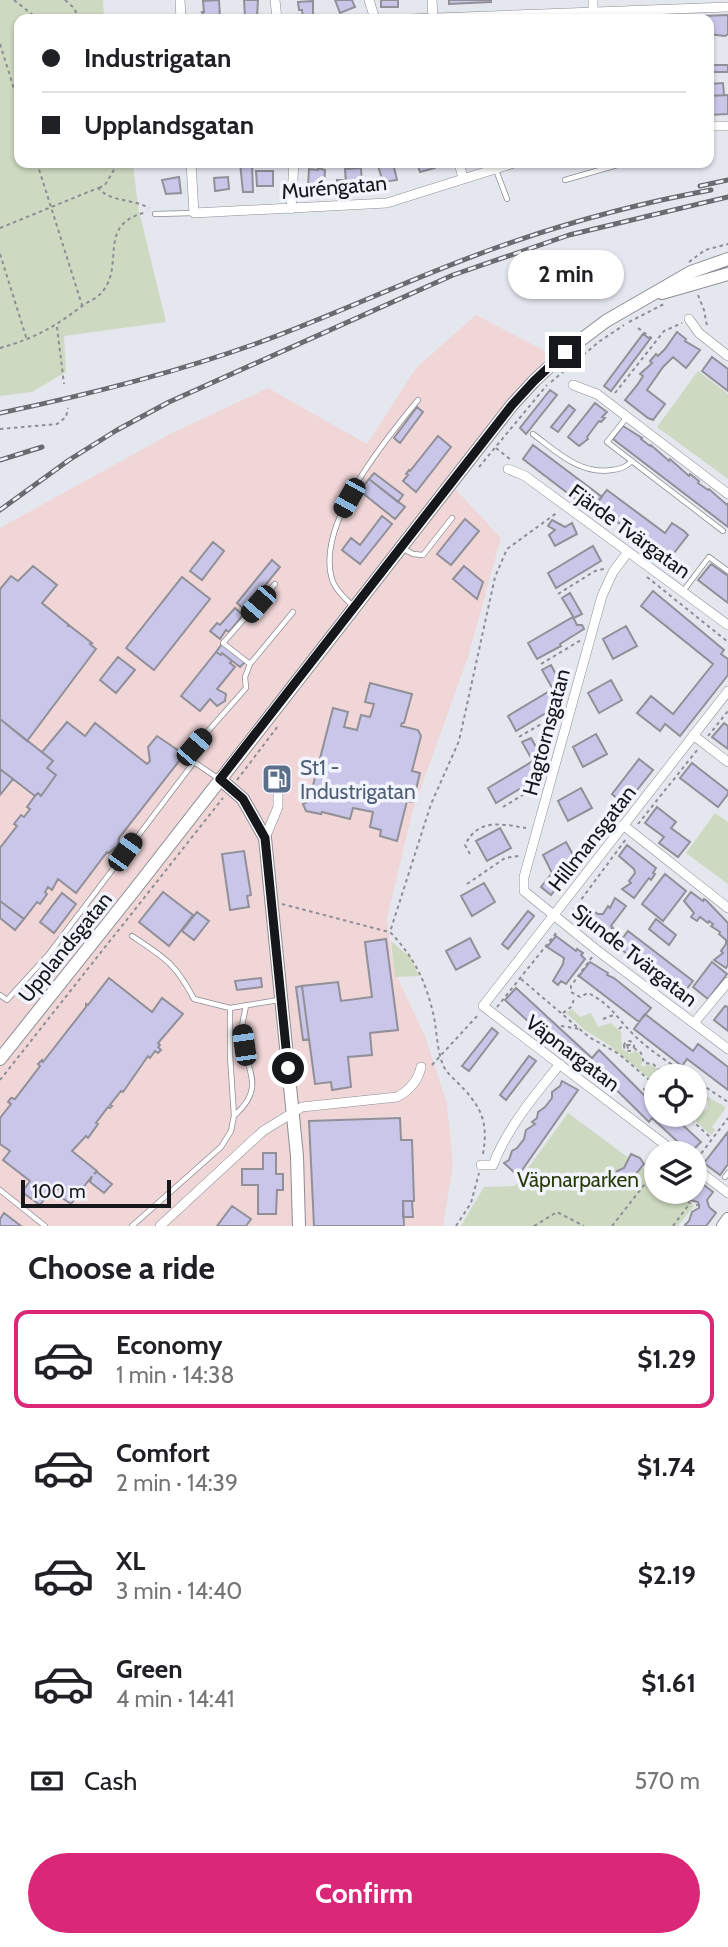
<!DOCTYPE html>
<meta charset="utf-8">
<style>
:root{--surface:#fff;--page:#f6f6f6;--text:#202124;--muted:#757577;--line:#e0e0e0;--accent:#db2777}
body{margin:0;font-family:Cabin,sans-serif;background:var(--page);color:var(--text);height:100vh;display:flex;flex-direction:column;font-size:26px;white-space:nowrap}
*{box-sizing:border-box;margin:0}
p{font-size:23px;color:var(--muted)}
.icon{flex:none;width:38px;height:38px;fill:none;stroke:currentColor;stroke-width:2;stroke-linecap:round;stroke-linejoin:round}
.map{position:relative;height:1226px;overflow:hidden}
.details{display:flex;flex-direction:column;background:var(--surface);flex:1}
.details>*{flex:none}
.banner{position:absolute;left:14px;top:14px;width:700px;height:154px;border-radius:14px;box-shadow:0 2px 5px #0004;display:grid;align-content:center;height:154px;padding:0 28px;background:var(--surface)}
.controls{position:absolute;left:644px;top:1064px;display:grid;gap:14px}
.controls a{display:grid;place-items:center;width:63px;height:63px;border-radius:50%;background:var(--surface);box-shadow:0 2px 5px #0004;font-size:35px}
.scale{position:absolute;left:21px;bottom:18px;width:150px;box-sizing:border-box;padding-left:7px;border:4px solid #16171a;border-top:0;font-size:19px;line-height:24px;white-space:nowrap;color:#16171a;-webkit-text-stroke:5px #f2f4fd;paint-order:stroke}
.end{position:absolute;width:32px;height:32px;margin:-16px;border:9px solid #16171a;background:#fff;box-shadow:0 0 0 4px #fff}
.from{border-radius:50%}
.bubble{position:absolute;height:49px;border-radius:24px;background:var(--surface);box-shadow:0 2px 5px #0004;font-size:23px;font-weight:800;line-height:49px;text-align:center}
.car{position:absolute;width:21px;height:42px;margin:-21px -10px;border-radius:9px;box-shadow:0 0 5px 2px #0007;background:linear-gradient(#222 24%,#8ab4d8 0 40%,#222 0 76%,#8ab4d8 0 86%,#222 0)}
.banner b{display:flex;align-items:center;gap:24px;height:66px;font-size:26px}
.banner b+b{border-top:2px solid var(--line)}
.banner i{width:18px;height:18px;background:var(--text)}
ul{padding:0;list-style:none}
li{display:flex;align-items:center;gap:21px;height:98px;margin:0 14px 10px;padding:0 14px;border:4px solid transparent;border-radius:14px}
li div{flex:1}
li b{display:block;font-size:26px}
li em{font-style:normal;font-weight:800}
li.current{border-color:var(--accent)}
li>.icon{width:63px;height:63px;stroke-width:1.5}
h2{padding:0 28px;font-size:32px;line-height:84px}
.pay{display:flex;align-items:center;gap:18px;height:77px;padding:0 28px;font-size:26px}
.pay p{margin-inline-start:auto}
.cta{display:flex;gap:14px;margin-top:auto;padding:14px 28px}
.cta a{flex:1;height:80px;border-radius:42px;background:var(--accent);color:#fff;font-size:28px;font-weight:800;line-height:80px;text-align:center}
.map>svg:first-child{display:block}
.industrial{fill:#f1d6d8}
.green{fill:#cdd9c0}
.building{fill:#c9c6e9;stroke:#919098;stroke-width:2}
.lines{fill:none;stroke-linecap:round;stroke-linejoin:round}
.lane-casing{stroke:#8b8d94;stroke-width:6}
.street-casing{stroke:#8b8d94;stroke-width:10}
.secondary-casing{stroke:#8b8d94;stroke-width:14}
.path{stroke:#8d8e94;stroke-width:2;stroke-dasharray:3.5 3.5;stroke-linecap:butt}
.lane{stroke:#fff;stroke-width:4.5}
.street{stroke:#fff;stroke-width:9}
.secondary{stroke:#fff;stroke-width:12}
.rail-casing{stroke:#6a6b70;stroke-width:5}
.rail{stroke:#f2f4fd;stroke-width:2.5;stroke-dasharray:8;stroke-linecap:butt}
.route{stroke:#16171a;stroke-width:9}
.labels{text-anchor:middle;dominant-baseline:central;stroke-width:7;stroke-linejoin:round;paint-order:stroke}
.street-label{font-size:21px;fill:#16171a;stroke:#f2f4fd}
.service-label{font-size:21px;fill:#4e5e75;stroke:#f2f4fd;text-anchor:start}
.park-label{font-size:21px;fill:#293d08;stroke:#f2f4fd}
</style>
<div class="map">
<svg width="728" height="1226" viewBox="0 0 728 1226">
<rect width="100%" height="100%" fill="#e5e7ef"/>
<path class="industrial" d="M476,315L551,354L508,400L448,481L501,538L468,657L412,813L387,919L394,970L425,1036L447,1104L453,1164L443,1226H0V528L170,434L268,388L367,444L416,368Z"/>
<path class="green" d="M0,0H103L104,19H19V163H133L138,207L166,322L64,336L66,372L32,392L0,396Z
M698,371L728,394V479L657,427Z
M715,813L728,822V884L686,853Z
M391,941L411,958L419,976L395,977Z
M572,1009L580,1017L591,1013L598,1027L611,1023L621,1032L622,1049L630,1054L636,1050L643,1059L641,1065L644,1067L648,1064L659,1069L666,1067L670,1076H656V1084L609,1045L585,1030L566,1013Z
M702,1089L706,1091L704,1095L724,1106L725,1109L712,1127L715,1130L711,1135L690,1116L695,1115L696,1110L703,1112L708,1108V1102L701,1098Z
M568,1113L656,1178V1192H675L694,1206L678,1226H461L484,1187L515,1186Z"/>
<path class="building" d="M219,0L220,18L205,19L202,12H204L203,1Z
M244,0H258L257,17H245Z
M335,0H352L355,7L340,13Z
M381,0H398V7H381Z
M449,0H491V2L449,4Z
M313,1V18L303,19L302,10H299L298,2Z
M728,15V34L725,36L709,34V19H704V16Z
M709,65H728V72H709Z
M723,83L724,95L709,96V84Z
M728,95V114L709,115V96Z
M240,163H252L253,192H243Z
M393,163L397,180L383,182L378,166Z
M417,163H435L436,165L435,168L420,172Z
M318,168L325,170L324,186H308L309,169L318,170Z
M361,168L362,185H346L345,169Z
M256,171H273V186H257Z
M179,177L181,193L166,194L162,180Z
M228,177L229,189L215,191L214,178Z
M337,180H343L344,192L329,193L328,184L337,183Z
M677,332L686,339L685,341L700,350L686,368L673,357L663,367L647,390L665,404L653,420L648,418L625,400L638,384L643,376L640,374L650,365L652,363L650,361L656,354L658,356L665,349Z
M643,334L650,339L611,391L604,386Z
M712,357L728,369V391L702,371Z
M550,390L557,395L526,434L520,428Z
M595,403L607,412L602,417L605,418L601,422L599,421L587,437L588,439L579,446L568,437Z
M569,405L575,410L558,432L551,427Z
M417,407L423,412L400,443L394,438Z
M623,426L642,438L641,439L650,446L651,445L669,461L670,459L689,476L690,474L699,481L698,483L708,490L709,489L727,505L728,503V527L613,439Z
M438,436L451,447L416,492L403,481L408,475L406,474L409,470L410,471Z
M533,445L602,497L591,511L523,459Z
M374,473L403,495L398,502L369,479Z
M369,479L405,507L395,519L360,491Z
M607,490L665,533L672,523L684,531L688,535L670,558L655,547L653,549L595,505Z
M382,516L392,524L360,564L342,550L351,538L360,545Z
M465,519L479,531L451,565L437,554Z
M552,520L565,527L572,523L577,534L555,546L549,535L555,530L548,526Z
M213,542L224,551L202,580L190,571Z
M593,546L601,561L556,588L548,573Z
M272,560L280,567L245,610L237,603Z
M711,564L728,576V603L698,580Z
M33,566L57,585L42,603L69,625L67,626H70L92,643L90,644L96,649L27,741L0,719V589L11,576L18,581Z
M464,566L483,582L477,599L453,579Z
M182,577L210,599L154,670L126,648Z
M653,591L724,650L721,654L728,659V675L680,736L665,724L660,731L637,713L651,696L673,714L713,664L641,606Z
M570,593L582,614L574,618L562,598Z
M235,608L243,615L229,632L226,630L220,639L210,631L217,623L220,625Z
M573,617L577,625H582L584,629L560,644L561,646L537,659L528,643Z
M626,626L637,646L613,659L603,639Z
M222,644L245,662L240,667L222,653L221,655L216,652Z
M216,652L221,655L222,653L232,661L230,663L235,667L217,689L226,694L225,701L217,706L210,699L200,711L181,696Z
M118,657L135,670L116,693L100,680Z
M551,665L562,686L554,691L542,670Z
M611,680L622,700L599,713L588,693Z
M370,683L412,694L404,723H402L401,726L418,730L421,736L412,771L420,773L413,802L407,801L397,841L380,836L381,830L370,827L373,812L353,808L350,819L322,812L321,814L306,811L303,804L309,801L333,708L348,712L344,727L357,730L361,715L370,717L374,704L365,702Z
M553,689L561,704L516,731L508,716Z
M0,719L53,761L47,768L56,775L41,796L38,793L35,796L0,769Z
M67,722L85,736L95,723L147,764L150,761L148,747L157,736L182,753L183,756L119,838L118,845L109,853L107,852L76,893L58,879L52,890L48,887L45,892L47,894L40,904L37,902L24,919L0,901V848L17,826L14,824L21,815L24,817L30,809L27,807L35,796L38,793L41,796L56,775L47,768L53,761L42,752Z
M724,723L728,726V749L712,737Z
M596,734L607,754L583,767L573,747Z
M531,738L542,758L534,763L522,742Z
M639,759L653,770L625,805L612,794Z
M533,761L541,776L496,803L488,788Z
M692,763L728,791V794L718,807L680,778Z
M270,765L285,769L281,782L266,777Z
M0,769L13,779L0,795Z
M581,788L592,808L568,821L558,801Z
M657,807L676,822L671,828L690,842L678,857L659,843L664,837L645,823Z
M500,828L511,848L487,861L476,841Z
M566,842L577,862L572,865L573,867L551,895L541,887L552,873L543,855Z
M627,845L656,868L653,873L655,874L651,880L649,878L634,898L622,889L631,883L629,881L635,873L634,869L619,856Z
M244,851L251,895L247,896L249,907L230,910L222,854Z
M665,874L686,891L663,921L642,904Z
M484,883L495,902L472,916L461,896Z
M163,892L193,915L169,946L139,922Z
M691,892L703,901L704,899L707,901L728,923V965L726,968L714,960L723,953L721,951L726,944V940L719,934L720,932L711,926L713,924L709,921L708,923L700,917L697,921L691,917L694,913L684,901Z
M62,893L76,904L54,933L40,922Z
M615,898L626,906L611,926L613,928L603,936L574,913L581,903L598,914H603L608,906L610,908Z
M0,901L24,919L15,930L0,918Z
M528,911L534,916L508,949L502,944Z
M197,912L209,921L194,940L182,931Z
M656,919L676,935L669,945L649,929Z
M628,931L693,981L681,996L617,946Z
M556,936L576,951L577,949L583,953L581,955L585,959L566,984L561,981L558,985L553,981L563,964L564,958L547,947Z
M470,938L480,957L456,970L446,951Z
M386,939L398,1030L370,1033L372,1055L348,1057L351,1087L332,1090L331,1082L315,1084L302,986L338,982L341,1001L372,997L365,942Z
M590,962L608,973L607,975L614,978L651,1008L639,1022L579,976Z
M712,962L727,974L708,999L693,987Z
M109,978L152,1012L162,998L183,1014L158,1043L160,1045L158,1047L161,1050L158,1053L155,1051L150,1058L148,1056L123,1092L121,1091L110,1105L112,1106L110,1108L108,1107L96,1123L98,1124L88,1138L86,1136L72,1151L97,1171L94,1174L97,1172L112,1184L104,1193L90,1182L92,1176L71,1204L61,1197L64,1193L54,1186L40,1205L22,1192L30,1181L3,1160L10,1151L0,1144V1118L11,1104L8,1102L11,1098L15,1099L40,1066L38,1064L42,1060L43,1062L86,1007V1004L88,1005Z
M261,978L262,987L237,990L235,981Z
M302,986L309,1039L303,1040L296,987Z
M516,988L592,1058L599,1050L656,1107V1115H672L701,1142L690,1153L652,1118L649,1122L589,1063L582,1071L505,1000Z
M725,1006L728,1007V1031L714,1020Z
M645,1014L693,1051L698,1044L728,1067V1090L687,1059L682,1066L634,1029Z
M492,1028L498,1033L469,1071L462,1066Z
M529,1056L536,1061L506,1100L500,1095Z
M562,1081L578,1090L518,1176L504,1163L509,1160L512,1151L517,1148L524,1139L526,1130L535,1124L532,1122L537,1118L538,1112L545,1107L552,1098V1092L560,1086Z
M400,1118L401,1140H412L414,1201H403L404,1226H314L309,1121Z
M728,1132V1164L720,1175L704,1163Z
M263,1153H276V1174H283V1190H277L276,1214H258V1185H242V1169H263Z
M631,1154L640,1158L644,1164L627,1185L620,1183L615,1175L617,1171L624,1168Z
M695,1178L713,1192L707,1200L709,1207L716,1213L706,1226H685V1225L689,1221L692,1212L699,1208V1205H696H699L698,1202L690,1200L684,1193L695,1192Z
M403,1201H412L413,1217H403Z
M232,1206L251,1219L246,1226H217Z
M4,1213L21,1226H0V1219Z"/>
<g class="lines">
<g class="lane-casing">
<path id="lane" d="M496,170L507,199
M565,180L624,163
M155,214L194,213
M627,417L607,442L723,531
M533,434C557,452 580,475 612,470C621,469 626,467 632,461
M402,548L413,554L423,555L452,518
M684,590L709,557L728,571
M354,607C346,599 337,592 333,582C313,527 385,440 418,400
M250,664L293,612
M219,779L194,762V747L246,688L245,677L250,664L223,643L275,584
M132,936C165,958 175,963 194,999L230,1008
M0,995L7,1000L48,955L194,762
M235,1115C268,1085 244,1070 242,1033C241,1024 245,1014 246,1005
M725,1177L728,1173
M0,1190L45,1226
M132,1226L221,1147L231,1131L234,1116L230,1055V1008L279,1000"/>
</g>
<g class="street-casing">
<path id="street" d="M180,0L181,19
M275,0L277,19
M369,0L375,19
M432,0L433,19
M593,0V11
M409,19L728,7
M709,126H728
M191,163L194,213L387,203L514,163
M459,163L463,178
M291,209L294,163
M689,319L699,333L728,356
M573,385L597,394L728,494
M508,469L525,476L728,625
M628,552L613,572L602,596L524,877V891L598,951L728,1049
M693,735L728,762
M623,825L728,908
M265,838L278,807V795
M694,1023L728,982
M676,1153L483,1006L728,691
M481,1165H493C507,1128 535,1095 560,1064
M695,1168L728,1193
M160,1226L263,1131L302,1107L397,1097C410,1090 418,1081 421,1067"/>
</g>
<g class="secondary-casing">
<path id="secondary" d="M662,293L728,274
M220,779L243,799L265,838L297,1156L299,1226
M0,1059L136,888L512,405L534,381L565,352L606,321L691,272L728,259
M723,1226L728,1219"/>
</g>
<path class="path" d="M14,0L38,19
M65,0L74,8L79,19
M0,44L19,105
M37,163L82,305
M99,188L105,185L118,163
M0,228L98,188C112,203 132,198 149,208
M0,254L27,340
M689,262L705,250L728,244
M698,295L704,310L707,326
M629,322L664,304
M57,327L64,384
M638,328L654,340
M0,348C35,338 53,328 82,306C89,301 98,298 103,291C125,263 96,224 147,212
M551,382L600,341L624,325
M615,393L664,331L682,323
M0,429L57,424L66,417L68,408
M496,448L511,460
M479,467L547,385
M647,577L728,642
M558,594L595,571L604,569
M541,664L581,640
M708,736L728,711
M519,737L558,714
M237,780L278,726
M503,807L539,785
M638,824L698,749
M470,854L465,845C478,818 501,824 526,828
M467,884L505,858L519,856
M282,904L389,932
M569,916L626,839
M592,957L571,986V992L580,997L588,993C613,1006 614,1015 632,1033C648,1050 670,1063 689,1076
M521,979L589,1037L619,1054L656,1086
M497,1007L557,932
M563,1013L571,1007L575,997
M603,1019L616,1014
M561,1026L580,1029
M619,1029L624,1025
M624 1046a5 5 0 1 1 10 0a5 5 0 1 1-10 0Z
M627,1045H630V1047L628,1048Z
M634,1048L641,1053L644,1063L653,1064L667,1076
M432,1065L478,1015
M0,1080L223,798
M695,1080L728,1102
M643,1089L656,1092
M700,1101L702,1086
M702,1102L704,1106L700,1108L699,1103Z
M686,1115L711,1138
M483,1154C489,1120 480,1105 457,1082C452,1077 446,1072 443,1065C437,1050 437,1033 434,1017C426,982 415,958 390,932L431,804L459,741L495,577L507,549L558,512
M697,1159L728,1118
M456,1226L471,1203L479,1173
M534,1226L557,1212L584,1226
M612,1226L656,1170
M673,1226L690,1203L675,1192"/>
<use href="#lane" class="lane"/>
<use href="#street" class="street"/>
<use href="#secondary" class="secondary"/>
<g class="rail-casing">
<path id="rail" d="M700,186L728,180
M0,413C87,395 171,374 255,344C338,314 418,275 501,246C569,222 640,203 711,190
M0,460L42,447
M0,510L69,460L117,430L169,402L453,275L569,235L728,197"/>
</g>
<use href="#rail" class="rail"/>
</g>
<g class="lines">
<path class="route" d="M288,1068L265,838L243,799L220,779L512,405L534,381L565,352"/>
</g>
<defs>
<g id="fuel-square" transform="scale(1.575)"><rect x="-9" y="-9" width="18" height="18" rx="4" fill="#5c6f8a" stroke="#f2f4fd"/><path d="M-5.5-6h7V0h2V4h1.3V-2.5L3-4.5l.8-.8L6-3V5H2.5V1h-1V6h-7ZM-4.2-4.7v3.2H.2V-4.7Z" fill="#fff"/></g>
</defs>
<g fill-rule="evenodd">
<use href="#fuel-square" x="277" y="779"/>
</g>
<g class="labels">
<g class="street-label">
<text transform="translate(334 187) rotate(-5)">Muréngatan</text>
<text transform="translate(630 531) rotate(36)">Fjärde Tvärgatan</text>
<text transform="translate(546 732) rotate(-75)">Hagtornsgatan</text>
<text transform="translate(592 838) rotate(-52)">Hillmansgatan</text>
<text transform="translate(65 947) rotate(-51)">Upplandsgatan</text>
<text transform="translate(635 955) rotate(38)">Sjunde Tvärgatan</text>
<text transform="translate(573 1053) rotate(37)">Väpnargatan</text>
</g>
<g class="service-label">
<text x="300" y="767">St1 -<tspan x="300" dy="24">Industrigatan</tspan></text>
</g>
<g class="park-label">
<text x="578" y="1179">Väpnarparken</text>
</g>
</g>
</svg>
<div class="controls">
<a><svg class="icon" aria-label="locate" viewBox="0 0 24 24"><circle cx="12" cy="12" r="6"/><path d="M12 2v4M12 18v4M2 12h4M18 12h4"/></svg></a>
<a><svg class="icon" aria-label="layers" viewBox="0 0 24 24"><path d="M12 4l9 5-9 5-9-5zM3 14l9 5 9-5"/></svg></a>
</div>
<div class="scale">100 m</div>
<i class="end from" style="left:288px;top:1068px"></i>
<i class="end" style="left:565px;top:352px"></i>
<div class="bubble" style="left:508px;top:250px;width:116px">2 min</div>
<i class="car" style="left:349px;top:498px;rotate:209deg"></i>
<i class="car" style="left:258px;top:604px;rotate:221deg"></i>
<i class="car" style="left:194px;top:747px;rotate:41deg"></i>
<i class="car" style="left:125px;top:852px;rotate:36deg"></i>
<i class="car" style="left:244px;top:1045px;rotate:352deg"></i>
<div class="banner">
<b><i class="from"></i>Industrigatan</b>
<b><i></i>Upplandsgatan</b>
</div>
</div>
<section class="details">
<h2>Choose a ride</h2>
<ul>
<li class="current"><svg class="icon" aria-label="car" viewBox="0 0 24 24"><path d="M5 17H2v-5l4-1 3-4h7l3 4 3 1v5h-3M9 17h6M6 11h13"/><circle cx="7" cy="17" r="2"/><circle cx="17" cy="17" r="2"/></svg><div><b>Economy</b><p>1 min · 14:38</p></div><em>$1.29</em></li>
<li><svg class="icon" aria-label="car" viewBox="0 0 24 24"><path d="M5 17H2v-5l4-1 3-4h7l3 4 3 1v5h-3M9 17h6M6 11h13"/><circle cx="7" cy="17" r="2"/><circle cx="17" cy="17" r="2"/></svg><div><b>Comfort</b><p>2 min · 14:39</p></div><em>$1.74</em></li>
<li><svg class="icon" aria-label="car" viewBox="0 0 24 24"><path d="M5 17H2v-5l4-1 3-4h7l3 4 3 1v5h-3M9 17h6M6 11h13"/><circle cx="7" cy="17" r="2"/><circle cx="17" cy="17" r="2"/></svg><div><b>XL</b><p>3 min · 14:40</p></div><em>$2.19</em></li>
<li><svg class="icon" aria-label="car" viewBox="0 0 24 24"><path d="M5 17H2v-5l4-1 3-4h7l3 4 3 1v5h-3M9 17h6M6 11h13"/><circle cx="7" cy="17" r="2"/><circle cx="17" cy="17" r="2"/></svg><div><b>Green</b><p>4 min · 14:41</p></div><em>$1.61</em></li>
</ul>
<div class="pay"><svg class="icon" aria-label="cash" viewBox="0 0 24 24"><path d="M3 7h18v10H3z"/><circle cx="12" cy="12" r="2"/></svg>Cash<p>570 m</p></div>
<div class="cta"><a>Confirm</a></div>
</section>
